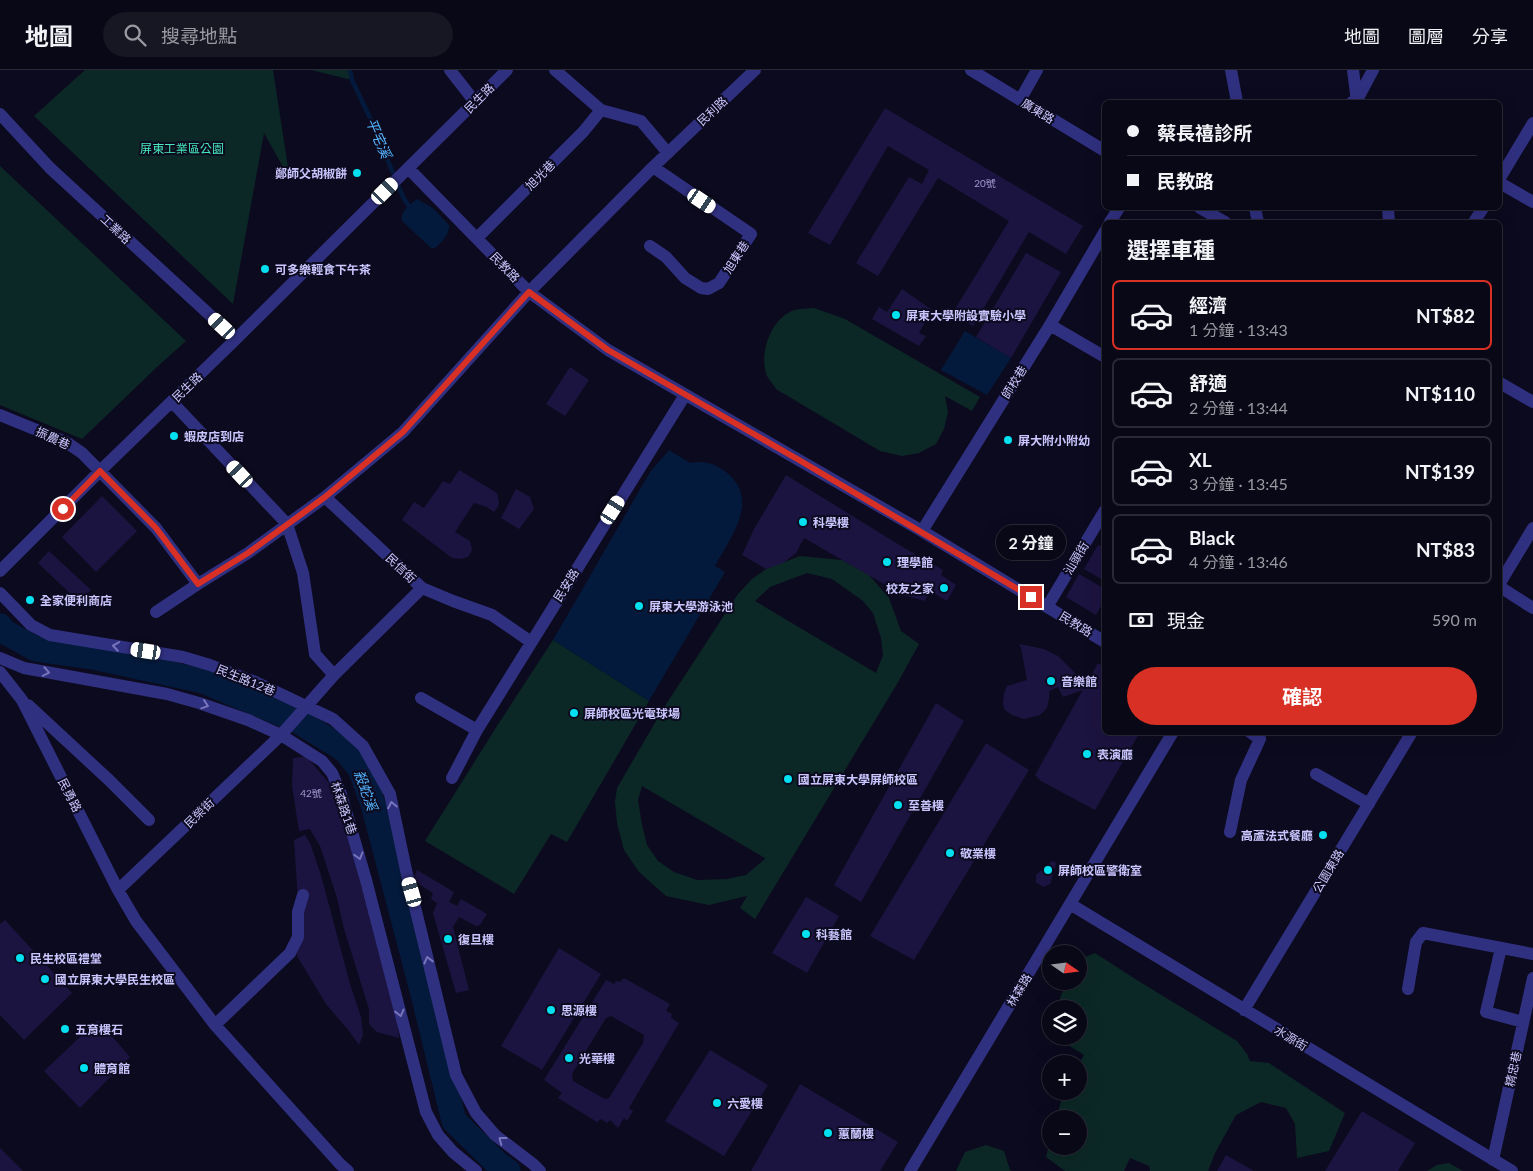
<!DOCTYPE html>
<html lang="zh-TW">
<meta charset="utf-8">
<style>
:root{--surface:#090816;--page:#171623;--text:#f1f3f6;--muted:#999aa1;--line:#292935;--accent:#d93025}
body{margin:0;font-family:Lato,"Noto Sans TC",sans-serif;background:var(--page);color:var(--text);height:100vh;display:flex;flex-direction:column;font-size:19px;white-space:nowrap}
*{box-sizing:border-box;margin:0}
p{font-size:16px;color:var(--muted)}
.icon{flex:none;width:28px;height:28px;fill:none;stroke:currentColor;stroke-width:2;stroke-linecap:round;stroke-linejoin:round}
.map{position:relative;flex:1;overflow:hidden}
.side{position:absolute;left:1102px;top:150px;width:400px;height:515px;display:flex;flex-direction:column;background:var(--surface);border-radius:8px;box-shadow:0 5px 20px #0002,0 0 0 1px var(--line)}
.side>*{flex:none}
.banner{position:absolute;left:1102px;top:30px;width:400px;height:110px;border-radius:8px;box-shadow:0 5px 20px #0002,0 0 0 1px var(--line);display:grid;align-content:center;height:110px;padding:0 25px;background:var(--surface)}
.needle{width:32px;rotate:104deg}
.fabs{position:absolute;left:1042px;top:875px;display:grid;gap:10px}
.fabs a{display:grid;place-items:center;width:45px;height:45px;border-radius:50%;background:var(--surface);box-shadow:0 5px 20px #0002,0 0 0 1px var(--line);font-size:25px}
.end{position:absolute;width:22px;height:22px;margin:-11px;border:6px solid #d93025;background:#fff;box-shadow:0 0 0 2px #fff}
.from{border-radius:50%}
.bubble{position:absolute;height:35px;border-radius:18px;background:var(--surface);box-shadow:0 5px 20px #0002,0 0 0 1px var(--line);font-size:16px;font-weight:700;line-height:35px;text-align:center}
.car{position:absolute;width:15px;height:30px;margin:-15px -8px;border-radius:6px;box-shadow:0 0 4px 1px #0007;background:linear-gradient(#fff 24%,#345 0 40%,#fff 0 76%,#345 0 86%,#fff 0)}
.banner b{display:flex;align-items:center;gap:18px;height:48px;font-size:19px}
.banner b+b{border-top:1px solid var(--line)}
.banner i{width:12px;height:12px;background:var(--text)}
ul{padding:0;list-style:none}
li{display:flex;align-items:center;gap:15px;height:70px;margin:0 10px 8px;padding:0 15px;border:2px solid var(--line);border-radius:8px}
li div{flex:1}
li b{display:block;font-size:19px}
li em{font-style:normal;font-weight:700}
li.current{border-color:var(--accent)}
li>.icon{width:45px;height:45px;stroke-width:1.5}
h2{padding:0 25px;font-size:22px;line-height:60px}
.pay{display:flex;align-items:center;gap:12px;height:55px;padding:0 25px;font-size:19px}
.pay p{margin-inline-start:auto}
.cta{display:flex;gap:10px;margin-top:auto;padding:10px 25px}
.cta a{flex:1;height:58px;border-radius:30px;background:var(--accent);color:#fff;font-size:20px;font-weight:700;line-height:58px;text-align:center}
header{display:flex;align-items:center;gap:30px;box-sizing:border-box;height:70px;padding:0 25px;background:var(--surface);border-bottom:1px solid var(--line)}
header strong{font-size:24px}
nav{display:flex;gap:28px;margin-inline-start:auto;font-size:18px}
.search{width:350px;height:45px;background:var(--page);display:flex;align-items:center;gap:12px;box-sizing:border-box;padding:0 18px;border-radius:28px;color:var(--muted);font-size:19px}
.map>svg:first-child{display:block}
.green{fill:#0c2826;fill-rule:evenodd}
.water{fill:#041a3c}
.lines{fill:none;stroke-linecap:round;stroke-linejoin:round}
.stream{stroke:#041a3c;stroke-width:4.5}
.river{stroke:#041a3c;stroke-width:25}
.building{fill:#1c1440;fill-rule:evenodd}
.minor{stroke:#303081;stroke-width:12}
.oneway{stroke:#7674ba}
.route{stroke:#d93025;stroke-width:6}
.poi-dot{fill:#00e0f1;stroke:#0c0a1e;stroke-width:2}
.labels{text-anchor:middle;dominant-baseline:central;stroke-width:4;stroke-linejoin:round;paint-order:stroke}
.number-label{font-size:10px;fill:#9f9acf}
.street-label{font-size:12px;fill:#cbc6ff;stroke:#0c0a1e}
.park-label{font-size:12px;fill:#47eabc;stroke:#0c0a1e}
.poi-label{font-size:12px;font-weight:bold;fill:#cbc6ff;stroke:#0c0a1e;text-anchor:start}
.water-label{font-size:14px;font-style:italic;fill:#54b5ff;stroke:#0c0a1e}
</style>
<header>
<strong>地圖</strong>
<div class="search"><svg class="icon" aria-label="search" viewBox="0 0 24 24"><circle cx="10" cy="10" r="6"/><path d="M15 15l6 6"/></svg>搜尋地點</div>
<nav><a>地圖</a><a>圖層</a><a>分享</a></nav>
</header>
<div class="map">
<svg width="1533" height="1101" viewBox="0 0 1533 1101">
<rect width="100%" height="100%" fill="#0c0a1e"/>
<path class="green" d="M85,0H273L289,104L288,105L287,104L264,63L233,234L34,46Z
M311,0H350L352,10Z
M0,96L186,271L157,297L82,369L0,335Z
M814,238L845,249L980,327L972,341L945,326L948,342L944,359L936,374L919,383L902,386L880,381L776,319C774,315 769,310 767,306C759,286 769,254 788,243C795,238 805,239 814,238Z
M800,486L842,490L869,505L889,528L901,561L919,574L897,614L755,849L740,838L747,826L709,835L666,826L639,802L624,780L617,753L615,732L617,718L663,639L738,524L752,509L766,499ZM807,503L832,509L863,531L873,543L881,568L883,585L876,603L755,531L770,517ZM642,716L765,788V789L746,805L727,809L697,810L674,802L658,791L647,775L642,755L638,730Z
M553,570L649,631L567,772L551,764L514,824L425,771L497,656Z
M1095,883L1140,912L1237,971L1247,984L1250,991L1269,993L1345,1043L1329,1081L1297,1088L1295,1054L1286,1038L1261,1032L1236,1045L1215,1083L1208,1101H1150L1149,1096L1130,1088L1124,1101H1065L1046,1087L1051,1068V1076H1079V1049H1056L1064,1021H1079V994L1084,985L1057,968L1056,966H1079V939H1057L1061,925L1068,911H1079L1080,889Z
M986,1075L1004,1081L1010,1100L1012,1101H956L965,1082Z
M1449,1093L1463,1101H1427L1437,1095Z"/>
<path class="water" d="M417,129L433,138L449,155C450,164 441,173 435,178H431L402,151C400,141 409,135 417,129Z
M965,261L1011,288L987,325L941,300Z
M669,380L690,393C705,390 714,393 726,402C761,430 731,466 715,496L725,502L649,631L553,570L650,402Z"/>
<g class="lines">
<path class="stream" d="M350,0L352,10L371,50L403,127L408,135"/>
<path class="river" d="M0,556L5,562L36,579L93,587L203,611L298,651L345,680L360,699L373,734L423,924L454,1051L498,1094L508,1101"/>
</g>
<path class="building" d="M885,38L1083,156L1066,184L1029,162L973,256L952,244L1009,151L938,108L878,206L856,193L909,107L922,114L929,100L888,76L830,175L808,163Z
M1026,183L1061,202L1011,288L976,267Z
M902,219L932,240L919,263L926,266L919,276L872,249L879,237L887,242Z
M570,297L589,310L565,346L546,334Z
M459,400L497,423L499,432L498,437L494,442L487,437L474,433L455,462L470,471L472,480L468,487L461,489L452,488L402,450L414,432L424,438L443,411L450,414Z
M786,405L906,479L943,500L941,505L956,515L947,531L930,521L925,531L903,525L804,468L796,483L783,493L766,499L742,485L754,459Z
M516,419L530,427L534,439L519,459L501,448Z
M102,426L137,461L96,502L62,467Z
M1098,475L1105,479V511L1084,499Z
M49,481L91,520L79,532L38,493Z
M1079,504L1105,519V529L1096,545L1066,527Z
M1019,574L1044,579L1058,586L1075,603L1083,620L1063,627L1058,617L1049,621V629L1047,638L1040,645L1024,649L1012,645L1005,640L1003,634L1004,623L1007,616L1027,610L1021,578Z
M1098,593L1105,597V662H1140L1095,740L1041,711L1035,705Z
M936,633L964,651L861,832L834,815Z
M986,673L1029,700L914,890L870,866Z
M306,686L329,713L348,759L397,950L399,968L377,962L369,954V939L344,859L337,828L320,776L310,759L299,761L292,716L293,688Z
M305,765L310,773L321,805L350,914L361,947L363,965L359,975L349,961L326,934L297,886L298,831L294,770Z
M1052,791L1055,792L1056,794L1050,814L1043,817L1036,812V805Z
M417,800L454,822L449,832L457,836L461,829L487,844L480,855L476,856L459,847L453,857L469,920L456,923L433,843L437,833L431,829L433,823L420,815L414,807Z
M806,827L839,846L807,903L772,883Z
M5,850L72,923L24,970L0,945V854Z
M559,878L601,904L542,1000L501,976Z
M624,908L670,934L666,941L672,944L671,948L679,953L629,1038L633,1041L627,1051L624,1048L618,1058L610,1050L607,1053L601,1049L597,1052L558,1028L562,1023L544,1010L606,910L614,914L616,911L620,912ZM611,946L644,965L643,973L609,1028L605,1029L573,1011L572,1004L606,948Z
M98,950L130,987L80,1038L44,1001Z
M710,980L768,1015L724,1086L665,1051Z
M800,1014L898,1072L880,1101H751Z
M1362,1041L1415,1073L1398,1101H1325Z
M0,1078L23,1101H0Z
M1226,1085L1254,1101H1217Z"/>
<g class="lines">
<path class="minor" d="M450,0L475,32
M555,0L601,40L641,51L668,83
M971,0L1105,81
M1231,0L1237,32
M1353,0L1357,32
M1020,30L1037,0
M1352,32L1357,30L1373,0
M0,44L50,98L236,269
M408,98L529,222L608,280L922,461L1105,572
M1500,108L1533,53
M1500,113L1533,132
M1200,138L1225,152
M1255,138L1258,152
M1388,138L1389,152
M1110,152L1119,138
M1474,152L1483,138
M477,168L583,62L601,40
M650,176L666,187L685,208L701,218L708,219L719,213L751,164L653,97
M1050,255L1105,287
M1500,313L1533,332
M172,332L287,454L303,503L315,584L334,605
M0,345L66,372L82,383L156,458L198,514L248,483L325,427L403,362L529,222L653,97L755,0
M325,427L422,518L453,531L492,545L531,572
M922,461L1050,255L1105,161
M0,501L100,401L236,269L507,0
M1500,513L1533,458
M1500,517L1533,538
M0,523L31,555L50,565L183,587L210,595L253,611L333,649L363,676L390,724L406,800L456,1005L476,1043L495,1065L533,1094L540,1101
M1047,537L1105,440
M156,542L198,514
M0,588L24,598L167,624L199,633L248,650L281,665L322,691L332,703L341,724L366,810L426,1042L438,1065L453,1082L476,1101
M0,602L22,630L118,820L136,851L215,955L340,1094L348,1101
M421,628L477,660
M28,635L109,710L149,750
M1316,704L1369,734
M452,708L477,660L685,325
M1230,762L1241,710L1260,669L1250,662
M118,820L281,665L334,605L422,518
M1070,834L1512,1101
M1501,878L1486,942L1523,952
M1408,919L1416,872L1423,863L1533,884
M1244,940L1412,662
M215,955L290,883L298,867V842L303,825
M1493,1090L1533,908
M910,1101L1173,662"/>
</g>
<defs><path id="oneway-chevron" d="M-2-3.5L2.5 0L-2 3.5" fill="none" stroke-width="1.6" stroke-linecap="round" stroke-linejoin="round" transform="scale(1.25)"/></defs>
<g class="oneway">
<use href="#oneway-chevron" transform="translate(116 576) rotate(-171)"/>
<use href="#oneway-chevron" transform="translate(46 602) rotate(11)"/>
<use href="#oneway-chevron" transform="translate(205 635) rotate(18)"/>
<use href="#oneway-chevron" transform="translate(392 735) rotate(-101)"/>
<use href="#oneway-chevron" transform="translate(359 786) rotate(74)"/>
<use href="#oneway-chevron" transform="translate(428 890) rotate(-104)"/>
<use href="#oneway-chevron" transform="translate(400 943) rotate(76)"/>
<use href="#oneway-chevron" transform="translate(502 1070) rotate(-143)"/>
</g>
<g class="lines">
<path class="route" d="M63,439L100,401L156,458L198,514L248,483L325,427L403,362L529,222L608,280L799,390L1031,527"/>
</g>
<g class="poi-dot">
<circle cx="357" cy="103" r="5"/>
<circle cx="265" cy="199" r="5"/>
<circle cx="896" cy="245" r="5"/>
<circle cx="174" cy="366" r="5"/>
<circle cx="1008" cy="370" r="5"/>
<circle cx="803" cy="452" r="5"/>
<circle cx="887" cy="492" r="5"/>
<circle cx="944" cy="518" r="5"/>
<circle cx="30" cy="530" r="5"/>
<circle cx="639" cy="536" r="5"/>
<circle cx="1051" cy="611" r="5"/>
<circle cx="574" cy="643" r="5"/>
<circle cx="1087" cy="684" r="5"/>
<circle cx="788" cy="709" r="5"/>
<circle cx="898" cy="735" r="5"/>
<circle cx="1323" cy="765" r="5"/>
<circle cx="950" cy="783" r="5"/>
<circle cx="1048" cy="800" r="5"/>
<circle cx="806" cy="864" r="5"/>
<circle cx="448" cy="869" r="5"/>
<circle cx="20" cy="888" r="5"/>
<circle cx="45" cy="909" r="5"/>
<circle cx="551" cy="940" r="5"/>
<circle cx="65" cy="959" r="5"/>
<circle cx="569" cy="988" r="5"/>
<circle cx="84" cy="998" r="5"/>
<circle cx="717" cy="1033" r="5"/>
<circle cx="828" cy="1063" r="5"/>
</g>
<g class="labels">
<g class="number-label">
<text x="985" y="113">20號</text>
<text x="311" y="723">42號</text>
</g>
<g class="street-label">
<text transform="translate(479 28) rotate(-45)">民生路</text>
<text transform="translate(712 41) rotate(-43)">民利路</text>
<text transform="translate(1038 41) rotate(31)">廣東路</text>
<text transform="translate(540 105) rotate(-45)">旭光巷</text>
<text transform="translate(116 159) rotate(43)">工業路</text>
<text transform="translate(736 187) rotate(-57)">旭東巷</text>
<text transform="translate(505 197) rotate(46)">民教路</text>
<text transform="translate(1014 312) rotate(-58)">師校巷</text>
<text transform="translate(187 317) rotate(-44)">民生路</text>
<text transform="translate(53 368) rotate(25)">振農巷</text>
<text transform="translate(1076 488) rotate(-59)">汕頭街</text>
<text transform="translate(401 498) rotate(43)">民信街</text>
<text transform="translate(566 515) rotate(-58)">民安路</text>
<text transform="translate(1076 554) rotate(31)">民教路</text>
<text transform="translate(246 610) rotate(22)">民生路12巷</text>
<text transform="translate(70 725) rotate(63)">民勇路</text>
<text transform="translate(344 738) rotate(71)">林森路1巷</text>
<text transform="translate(199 743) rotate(-44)">民榮街</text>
<text transform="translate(1328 801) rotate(-59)">公園東路</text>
<text transform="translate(1019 920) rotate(-59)">林森路</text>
<text transform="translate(1291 968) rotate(31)">水源街</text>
<text transform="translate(1513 999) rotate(-78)">精忠巷</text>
</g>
<g class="park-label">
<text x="182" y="78">屏東工業區公園</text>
</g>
<g class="poi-label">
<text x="347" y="103" text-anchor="end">鄭師父胡椒餅</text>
<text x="275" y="199">可多樂輕食下午茶</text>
<text x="906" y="245">屏東大學附設實驗小學</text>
<text x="184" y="366">蝦皮店到店</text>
<text x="1018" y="370">屏大附小附幼</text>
<text x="813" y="452">科學樓</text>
<text x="897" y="492">理學館</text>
<text x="934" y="518" text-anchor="end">校友之家</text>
<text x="40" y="530">全家便利商店</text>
<text x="649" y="536">屏東大學游泳池</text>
<text x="1061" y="611">音樂館</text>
<text x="584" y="643">屏師校區光電球場</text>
<text x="1097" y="684">表演廳</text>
<text x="798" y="709">國立屏東大學屏師校區</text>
<text x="908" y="735">至善樓</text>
<text x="1313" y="765" text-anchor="end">高蘆法式餐廳</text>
<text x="960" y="783">敬業樓</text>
<text x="1058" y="800">屏師校區警衛室</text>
<text x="816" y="864">科藝館</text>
<text x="458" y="869">復旦樓</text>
<text x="30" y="888">民生校區禮堂</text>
<text x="55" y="909">國立屏東大學民生校區</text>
<text x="561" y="940">思源樓</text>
<text x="75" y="959">五育樓石</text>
<text x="579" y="988">光華樓</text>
<text x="94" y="998">體育館</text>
<text x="727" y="1033">六愛樓</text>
<text x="838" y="1063">蕙蘭樓</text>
</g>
<g class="water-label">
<text transform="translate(379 68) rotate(67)">平宅溪</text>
<text transform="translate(366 720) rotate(70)">殺蛇溪</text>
</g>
</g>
</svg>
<div class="fabs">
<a><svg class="needle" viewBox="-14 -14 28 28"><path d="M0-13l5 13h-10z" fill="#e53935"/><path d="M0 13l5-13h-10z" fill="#999aa1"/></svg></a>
<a><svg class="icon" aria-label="layers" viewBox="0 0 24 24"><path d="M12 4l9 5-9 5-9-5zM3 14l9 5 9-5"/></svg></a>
<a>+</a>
<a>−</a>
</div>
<i class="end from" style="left:63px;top:439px"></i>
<i class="end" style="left:1031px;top:527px"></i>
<div class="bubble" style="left:996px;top:455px;width:70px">2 分鐘</div>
<i class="car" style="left:385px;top:121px;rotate:45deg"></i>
<i class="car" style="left:702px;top:131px;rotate:124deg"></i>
<i class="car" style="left:222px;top:256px;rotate:313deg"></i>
<i class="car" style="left:240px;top:404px;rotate:317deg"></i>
<i class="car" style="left:613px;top:440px;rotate:32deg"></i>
<i class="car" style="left:146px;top:581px;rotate:279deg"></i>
<i class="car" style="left:412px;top:822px;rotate:344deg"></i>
<div class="banner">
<b><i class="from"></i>蔡長禧診所</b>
<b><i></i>民教路</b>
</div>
<section class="side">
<h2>選擇車種</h2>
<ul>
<li class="current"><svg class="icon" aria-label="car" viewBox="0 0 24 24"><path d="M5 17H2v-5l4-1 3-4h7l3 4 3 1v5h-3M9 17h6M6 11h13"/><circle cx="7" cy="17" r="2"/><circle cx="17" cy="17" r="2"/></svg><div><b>經濟</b><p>1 分鐘 · 13:43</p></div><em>NT$82</em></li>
<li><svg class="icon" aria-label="car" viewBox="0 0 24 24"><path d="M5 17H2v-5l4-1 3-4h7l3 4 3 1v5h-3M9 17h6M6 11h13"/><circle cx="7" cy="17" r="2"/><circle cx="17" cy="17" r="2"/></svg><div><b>舒適</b><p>2 分鐘 · 13:44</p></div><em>NT$110</em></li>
<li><svg class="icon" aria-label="car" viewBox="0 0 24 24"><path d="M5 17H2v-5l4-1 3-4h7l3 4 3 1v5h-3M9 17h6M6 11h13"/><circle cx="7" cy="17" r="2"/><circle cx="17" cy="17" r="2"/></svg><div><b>XL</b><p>3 分鐘 · 13:45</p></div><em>NT$139</em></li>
<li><svg class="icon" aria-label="car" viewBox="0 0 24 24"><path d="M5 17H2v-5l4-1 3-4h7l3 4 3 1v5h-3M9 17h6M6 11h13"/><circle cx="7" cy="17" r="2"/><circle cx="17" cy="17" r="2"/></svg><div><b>Black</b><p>4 分鐘 · 13:46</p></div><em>NT$83</em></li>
</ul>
<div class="pay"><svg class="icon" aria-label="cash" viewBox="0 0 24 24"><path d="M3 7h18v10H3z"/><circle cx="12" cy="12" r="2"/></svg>現金<p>590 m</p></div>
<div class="cta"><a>確認</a></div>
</section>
</div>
